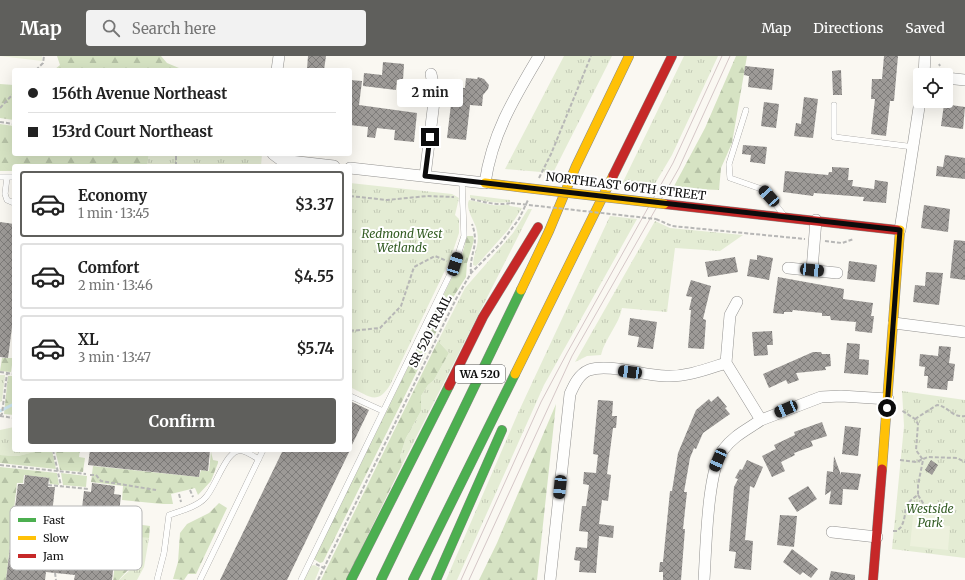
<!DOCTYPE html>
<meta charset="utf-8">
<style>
:root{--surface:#fff;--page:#f2f2f2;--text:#222;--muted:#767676;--line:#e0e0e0;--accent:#5f5f5c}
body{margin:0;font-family:Merriweather,serif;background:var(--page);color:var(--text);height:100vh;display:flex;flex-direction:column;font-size:15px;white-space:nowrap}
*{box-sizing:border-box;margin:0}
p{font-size:13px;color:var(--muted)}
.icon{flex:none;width:22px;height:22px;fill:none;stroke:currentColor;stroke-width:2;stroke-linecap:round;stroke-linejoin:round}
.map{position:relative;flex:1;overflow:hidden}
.sheet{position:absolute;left:12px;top:108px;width:340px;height:288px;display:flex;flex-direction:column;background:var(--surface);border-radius:4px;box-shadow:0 4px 16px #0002}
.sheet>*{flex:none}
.top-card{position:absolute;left:12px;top:12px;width:340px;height:88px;border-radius:4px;box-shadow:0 4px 16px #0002;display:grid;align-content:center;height:88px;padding:0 16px;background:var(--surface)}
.buttons{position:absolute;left:913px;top:12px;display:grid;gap:8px}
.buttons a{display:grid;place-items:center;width:40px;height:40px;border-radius:4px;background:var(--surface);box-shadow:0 4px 16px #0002;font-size:20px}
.end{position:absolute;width:18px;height:18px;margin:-9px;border:5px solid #0c0c0c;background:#fff;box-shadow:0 0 0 2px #fff}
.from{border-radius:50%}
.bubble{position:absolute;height:28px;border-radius:4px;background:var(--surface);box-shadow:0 4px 16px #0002;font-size:13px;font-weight:700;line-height:28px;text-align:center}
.car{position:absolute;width:12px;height:24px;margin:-12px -6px;border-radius:5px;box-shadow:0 0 3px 1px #0007;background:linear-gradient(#222 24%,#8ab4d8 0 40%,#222 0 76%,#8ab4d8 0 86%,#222 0)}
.top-card b{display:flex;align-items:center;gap:14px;height:38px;font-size:15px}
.top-card b+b{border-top:1px solid var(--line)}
.top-card i{width:10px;height:10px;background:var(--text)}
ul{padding:7px 0 0;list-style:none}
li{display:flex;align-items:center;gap:12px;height:66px;margin:0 8px 6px;padding:0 8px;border:2px solid var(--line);border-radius:4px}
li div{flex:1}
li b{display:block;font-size:15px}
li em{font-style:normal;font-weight:700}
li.current{border-color:var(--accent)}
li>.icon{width:36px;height:36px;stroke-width:1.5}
.cta{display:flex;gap:8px;margin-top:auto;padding:8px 16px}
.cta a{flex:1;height:46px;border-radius:4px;background:var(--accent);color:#fff;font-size:16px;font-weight:700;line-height:46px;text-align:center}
header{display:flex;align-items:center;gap:24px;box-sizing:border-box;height:56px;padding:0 20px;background:var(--accent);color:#fff}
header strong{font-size:19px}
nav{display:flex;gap:22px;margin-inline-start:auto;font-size:14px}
.search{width:280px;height:36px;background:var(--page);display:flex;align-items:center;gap:10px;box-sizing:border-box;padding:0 14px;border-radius:4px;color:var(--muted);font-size:15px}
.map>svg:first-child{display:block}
.grass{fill:url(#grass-tufts)}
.forest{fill:url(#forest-firs)}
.pitch{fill:#edf1dd}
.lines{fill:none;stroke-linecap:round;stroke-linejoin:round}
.stream{stroke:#cce5f0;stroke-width:3}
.building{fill:url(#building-cross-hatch)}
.lane-casing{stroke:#939290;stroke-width:6}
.street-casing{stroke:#939290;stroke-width:12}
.fast-casing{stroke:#8a8986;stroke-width:10}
.slow-casing{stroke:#8a8986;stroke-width:10}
.jam-casing{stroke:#8a8986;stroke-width:10}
.path{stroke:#b7b7b6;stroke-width:2;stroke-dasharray:4 2;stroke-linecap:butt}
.lane{stroke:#fefefd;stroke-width:5.5}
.street{stroke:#fefefd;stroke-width:11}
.fast{stroke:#4caf50;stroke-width:9}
.slow{stroke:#ffc107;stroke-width:9}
.jam{stroke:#c62828;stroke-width:9}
.tram{stroke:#d5c7c7;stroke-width:1}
.slow-bridge-casing{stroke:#8a8986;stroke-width:10;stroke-linecap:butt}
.path-bridge{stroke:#b7b7b6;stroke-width:2;stroke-dasharray:4 2;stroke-linecap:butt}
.slow-bridge{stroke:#ffc107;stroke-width:9}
.route{stroke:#0c0c0c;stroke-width:5}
.labels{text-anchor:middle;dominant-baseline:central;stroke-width:4;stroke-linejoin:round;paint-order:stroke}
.shield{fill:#fff;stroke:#555;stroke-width:1}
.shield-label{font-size:11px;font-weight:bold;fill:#0c0c0c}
.street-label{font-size:12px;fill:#0c0c0c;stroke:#fff}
.park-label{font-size:12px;font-style:italic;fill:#335c24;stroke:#fff}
.key{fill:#fff;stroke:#b6b6b6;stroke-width:1}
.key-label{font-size:11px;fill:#0c0c0c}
</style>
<header>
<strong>Map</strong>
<div class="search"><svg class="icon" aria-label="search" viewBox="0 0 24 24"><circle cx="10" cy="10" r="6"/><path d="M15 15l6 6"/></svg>Search here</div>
<nav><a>Map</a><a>Directions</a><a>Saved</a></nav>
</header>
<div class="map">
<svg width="965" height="524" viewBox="0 0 965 524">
<defs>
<pattern id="grass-tufts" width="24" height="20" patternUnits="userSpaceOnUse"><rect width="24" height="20" fill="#e4ecd4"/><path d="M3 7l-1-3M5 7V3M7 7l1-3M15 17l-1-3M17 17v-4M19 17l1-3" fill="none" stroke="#c2c9b5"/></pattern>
<pattern id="forest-firs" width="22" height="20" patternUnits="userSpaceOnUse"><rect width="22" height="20" fill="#d6e3c3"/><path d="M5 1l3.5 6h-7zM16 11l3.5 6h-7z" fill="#b6c2a6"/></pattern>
<pattern id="building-cross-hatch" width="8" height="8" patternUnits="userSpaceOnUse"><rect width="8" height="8" fill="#9d9a97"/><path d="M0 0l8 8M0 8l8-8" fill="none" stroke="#7e7c7a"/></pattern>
</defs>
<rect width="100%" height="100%" fill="#faf8f2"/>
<path class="grass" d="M564,0H612L553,117L505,113Z
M684,0H718L672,99L653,131L622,128Z
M149,98H262L261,110H147Z
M350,127L452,138L459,142L455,159L459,163V177L450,204L390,329C377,350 369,340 350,331Z
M470,139L510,144V146C495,148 484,145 470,142Z
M469,144C482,146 495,152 508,148L510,150L522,152L508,174L476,210L473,209C474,193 481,188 476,171C473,163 465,151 469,144Z
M528,153H532L402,409L400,400L406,382L421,355V340L428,329L434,324L449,297L438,285L465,232L513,177Z
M610,160L637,163L544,329L457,524H446L518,357Z
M655,165L670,172L743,179L720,195L675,192L667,256L622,252C619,269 605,282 601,299L587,300L575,306Z
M0,319H5L2,345L0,346Z
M902,335L965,344V502L892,493L904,370Z
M14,371V394H44L18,400L0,399V374Z
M139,480L149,482L144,511L137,524H119L132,512Z
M314,509L320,512L315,524H304L311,510Z"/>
<path class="forest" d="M57,0H161L167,7L179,12L180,14H54L60,9Z
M736,0H747L732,87L721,112L719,134L673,132L705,72Z
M0,28L14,29V64L0,62Z
M0,68L14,70V98H149L147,110H14V115H0Z
M467,180H473L474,184L467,207L466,221L454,240L323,506L320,507L314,503L461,203Z
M438,285L449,297L434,324L428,329L421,340V355L406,382L400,400L402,409L346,524H321Z
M2,302H13L11,316L0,315Z
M8,320H14V359L4,358Z
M556,348L537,524H479L497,487Z
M42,394H52L56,413L0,407V399L18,400Z
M55,394H80L79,401L85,402L83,416L60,414Z
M211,396L213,404L218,405V407L211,425L198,439L195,432L171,438L173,448H162L122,444L123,430L91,426L93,410L199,421L201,414L209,415Z
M0,411L57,417L59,429L50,428L49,422L24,419L23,427H17L6,524H0Z
M61,417L87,420L86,431L63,429Z
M219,447L227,452L196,518H188L184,524L173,523L178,506L180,477L187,468L209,457Z
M120,466L150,470L149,482L140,481C147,502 130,510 119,524H113Z"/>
<path class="pitch" d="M0,0H42V5Z
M914,451L940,454L939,469L950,470L948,494L910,490Z"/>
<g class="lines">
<path class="stream" d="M0,355L14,348"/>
</g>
<path class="building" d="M308,0H326L324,14L307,13Z
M884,0H898L894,45H890L886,80L871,78L875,43H871L872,23H882Z
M383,6L404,8L403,24H397L396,34L363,30L364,17L382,19Z
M745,10L774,13L772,34L748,31L749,20L744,19Z
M841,14L842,39H833L832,15Z
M478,21L484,23L489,29L488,33L483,39L482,50L470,49L466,84L447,82L453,31L465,32L466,22L477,23Z
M350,24L362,25L359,49L417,57L414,86L394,84L395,74L377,72L375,82L367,81L368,71L350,69Z
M804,41L818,43L813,82L794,80L796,67L801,68Z
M764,46L779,48L776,72L761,70Z
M944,48L965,51L963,73L941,70Z
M743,89L767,91L765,108L750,106L751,99L742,98Z
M945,99L965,102V123L936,120L937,110L943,111Z
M832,111L849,112L848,124H853L852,130L874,133L875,124L888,126L886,147L863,145L864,141L814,137L813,140L783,136L785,115L828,119L829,116H832Z
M924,149L950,153L948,176L921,172Z
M0,166L14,168V256L8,302L0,301Z
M954,184L965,185V224L950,222Z
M757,199L773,202L769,224L747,220L750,203L757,204Z
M735,201L738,216L708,221L705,206Z
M849,205L877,209L875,226L847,223Z
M926,216L943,217L939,249L913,246L915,229L925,230Z
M778,221L844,233L843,243L873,247L871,260H874L872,277L855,275L856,266L831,264L830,260H822V257L793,254L792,256H784V258L773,257Z
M691,224L711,230L703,263L706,264L704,293L688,292L691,254H689L692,241L686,240Z
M630,262L657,266L653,293L637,291L639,281L628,279Z
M772,275L773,289H767L768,299L754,300L752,276Z
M847,287L860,288L859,303L869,304L868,319L844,317Z
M939,290L951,291L949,307L955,308L953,325H948L947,334L927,332L928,320H924L925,311L919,310L920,298L938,300Z
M813,296H821L822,298H830L831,310L825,311L826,314L796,317L799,324L788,328L786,324L769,332L763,318Z
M718,340L727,351L725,352L730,358L703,377L696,393L694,392L690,402L684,436H687L683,473H685L681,524H663V516H659L660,506H663L670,435H672L678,397L696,354L709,343L711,346Z
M598,344L613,345L612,360H617L616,372H613L607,418L611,419L608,445L602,444L599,468L614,470L613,482L599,480L596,517L579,516L580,505L574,504L576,491L587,492L588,476L579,475L582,450H586L589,429L583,428L584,416L596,417L598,399L593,398Z
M350,345L369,354L350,393Z
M822,366L827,380L811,385L813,390L794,397L795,399L781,406L785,415L772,421L762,400L776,393L774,389L795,379L794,376Z
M845,370L861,372L858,400L842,398Z
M90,394H210L208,415L200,414L199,421L88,409Z
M283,394H350L287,524H220Z
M834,400L841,419V416L861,418L858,434L843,433L842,449L829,448L831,435L825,439L827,415L833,416Z
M747,404L763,411L754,432L750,430L745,484L753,485L751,514L734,512L736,496L729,495L734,431L738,423L735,422L740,413L742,414Z
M931,404L938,409L932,419L925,414Z
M25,419L49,422L48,431H55L52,458L81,461L84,435L91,436L92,427L115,430L114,438L121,439L112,524H74L75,519L46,516L45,524H6L18,428H24Z
M808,430L817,443L797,456L788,442Z
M780,459L797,460L794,491L777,489Z
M792,493L818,513L811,522L803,516L800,519L783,506Z
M831,515L855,519V524H829Z"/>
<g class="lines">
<g class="lane-casing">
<path id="lane" d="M834,49V81L914,91
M746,54L729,108L730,122L764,134L783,158
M0,121H14
M7,121L5,138L7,144L14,147
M350,340L383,355
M157,524L164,497L169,459C180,455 197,451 205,442C216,432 227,389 243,395C248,396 254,401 259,403
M200,524L263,394
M301,524L455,208L464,180L462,125"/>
</g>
<g class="street-casing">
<path id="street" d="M277,14L279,0
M924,19L925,0
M946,22L965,24
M273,98L281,104L334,110
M350,112L485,127C492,78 514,42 539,0
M425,120L435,37L431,18
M900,174L920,45
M788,212L837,217
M812,214L816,164
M894,267L965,276
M761,364L821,341L841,340L888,343
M832,476L877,481
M550,524L570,338C574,329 579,318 589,314C609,307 644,320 666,320C687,321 707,313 726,307
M704,524C706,495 707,415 723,394C733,380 748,373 761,364L726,307L730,259L737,246"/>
</g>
<g class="fast-casing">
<path id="fast" d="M351,524L449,330
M381,524L521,234
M413,524L515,318
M436,524L502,374"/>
</g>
<g class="slow-casing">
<path id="slow" d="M485,127L518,131
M521,234L549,175L576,110L629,0
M515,318L613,120
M882,413L900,174H897"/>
</g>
<g class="jam-casing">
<path id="jam" d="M613,120L672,0
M664,148L897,174
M449,330L483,261L538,171
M873,524L882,413"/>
</g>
<path class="path" d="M939,8L940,10
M36,14L43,7L44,0
M913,34H915
M0,52L14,37
M0,66L14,68
M176,110V98
M539,122L551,98L591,0
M350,140L387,144L427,140L454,141
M471,143C485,146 497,150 511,147
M656,163L672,170L805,183
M825,185L842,187L854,183
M471,217C469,197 480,190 472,168
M350,275L380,272L401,250L414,211L435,200L447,205
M0,316L14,318
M0,360L2,358L7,317
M0,360L14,362
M915,363L937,349C948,350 952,362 965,360
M53,394L61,430
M900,404L916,406L928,401L957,402L965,406
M0,409L86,418
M90,419H96L101,425L156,434
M48,429L89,433
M190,434L193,441
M179,438L181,446
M918,439L926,452
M893,475H897L901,471C909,456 900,450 918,439V429L923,404L916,394L918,368L915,363L901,354
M316,508L324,512
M55,517L56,524
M318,524L456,243L471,217L501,187L519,163L528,144"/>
<use href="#lane" class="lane"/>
<use href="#street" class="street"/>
<use href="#fast" class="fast"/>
<use href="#slow" class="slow"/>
<use href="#jam" class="jam"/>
<path class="tram" d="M461,524L541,346L567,297L673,107L722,0
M469,524L572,300L679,112L730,0"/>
<g class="slow-bridge-casing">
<path id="slow-bridge" d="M518,131L664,148"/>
</g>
<path class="path-bridge" d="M511,147L656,163"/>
<use href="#slow-bridge" class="slow-bridge"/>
</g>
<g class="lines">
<path class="route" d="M430,81L425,120L900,174L887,352"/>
</g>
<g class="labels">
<rect class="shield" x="455" y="309" width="50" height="18" rx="3"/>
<g class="shield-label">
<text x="480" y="318">WA 520</text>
</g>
<g class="street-label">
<text transform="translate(626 130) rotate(7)">NORTHEAST 60TH STREET</text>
<text transform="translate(430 275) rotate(-63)">SR 520 TRAIL</text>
</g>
<g class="park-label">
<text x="402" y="177">Redmond West<tspan x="402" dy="14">Wetlands</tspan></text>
<text x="930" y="452">Westside<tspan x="930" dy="14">Park</tspan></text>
</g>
</g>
<rect x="10" y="450" width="132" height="64" rx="6" class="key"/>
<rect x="18" y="462" width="18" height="4" fill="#4caf50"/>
<rect x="18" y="480" width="18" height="4" fill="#ffc107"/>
<rect x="18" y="498" width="18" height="4" fill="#c62828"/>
<g class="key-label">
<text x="43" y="468">Fast</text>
<text x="43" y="486">Slow</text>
<text x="43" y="504">Jam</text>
</g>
</svg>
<div class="buttons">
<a><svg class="icon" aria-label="locate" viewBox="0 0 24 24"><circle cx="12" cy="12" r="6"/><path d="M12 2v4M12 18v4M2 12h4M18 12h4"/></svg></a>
</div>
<i class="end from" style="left:887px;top:352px"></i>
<i class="end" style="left:430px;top:81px"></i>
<div class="bubble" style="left:397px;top:23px;width:66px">2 min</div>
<i class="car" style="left:769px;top:140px;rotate:318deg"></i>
<i class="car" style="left:455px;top:208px;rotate:17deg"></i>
<i class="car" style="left:812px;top:214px;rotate:96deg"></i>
<i class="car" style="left:630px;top:316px;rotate:277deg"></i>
<i class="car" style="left:786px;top:353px;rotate:247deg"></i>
<i class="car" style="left:718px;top:404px;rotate:204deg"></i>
<i class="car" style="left:560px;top:431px;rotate:186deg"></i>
<div class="top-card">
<b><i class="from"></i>156th Avenue Northeast</b>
<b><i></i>153rd Court Northeast</b>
</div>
<section class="sheet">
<ul>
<li class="current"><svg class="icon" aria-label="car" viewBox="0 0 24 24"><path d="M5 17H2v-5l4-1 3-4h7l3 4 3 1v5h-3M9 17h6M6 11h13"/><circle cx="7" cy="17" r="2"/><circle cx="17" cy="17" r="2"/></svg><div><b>Economy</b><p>1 min · 13:45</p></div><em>$3.37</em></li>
<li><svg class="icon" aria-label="car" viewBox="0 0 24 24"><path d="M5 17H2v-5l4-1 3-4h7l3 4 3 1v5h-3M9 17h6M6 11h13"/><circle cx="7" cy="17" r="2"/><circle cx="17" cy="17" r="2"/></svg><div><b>Comfort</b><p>2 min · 13:46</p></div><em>$4.55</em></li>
<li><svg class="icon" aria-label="car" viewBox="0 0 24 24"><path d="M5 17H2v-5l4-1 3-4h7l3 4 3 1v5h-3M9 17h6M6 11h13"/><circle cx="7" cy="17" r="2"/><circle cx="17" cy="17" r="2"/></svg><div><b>XL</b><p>3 min · 13:47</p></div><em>$5.74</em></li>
</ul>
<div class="cta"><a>Confirm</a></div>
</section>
</div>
